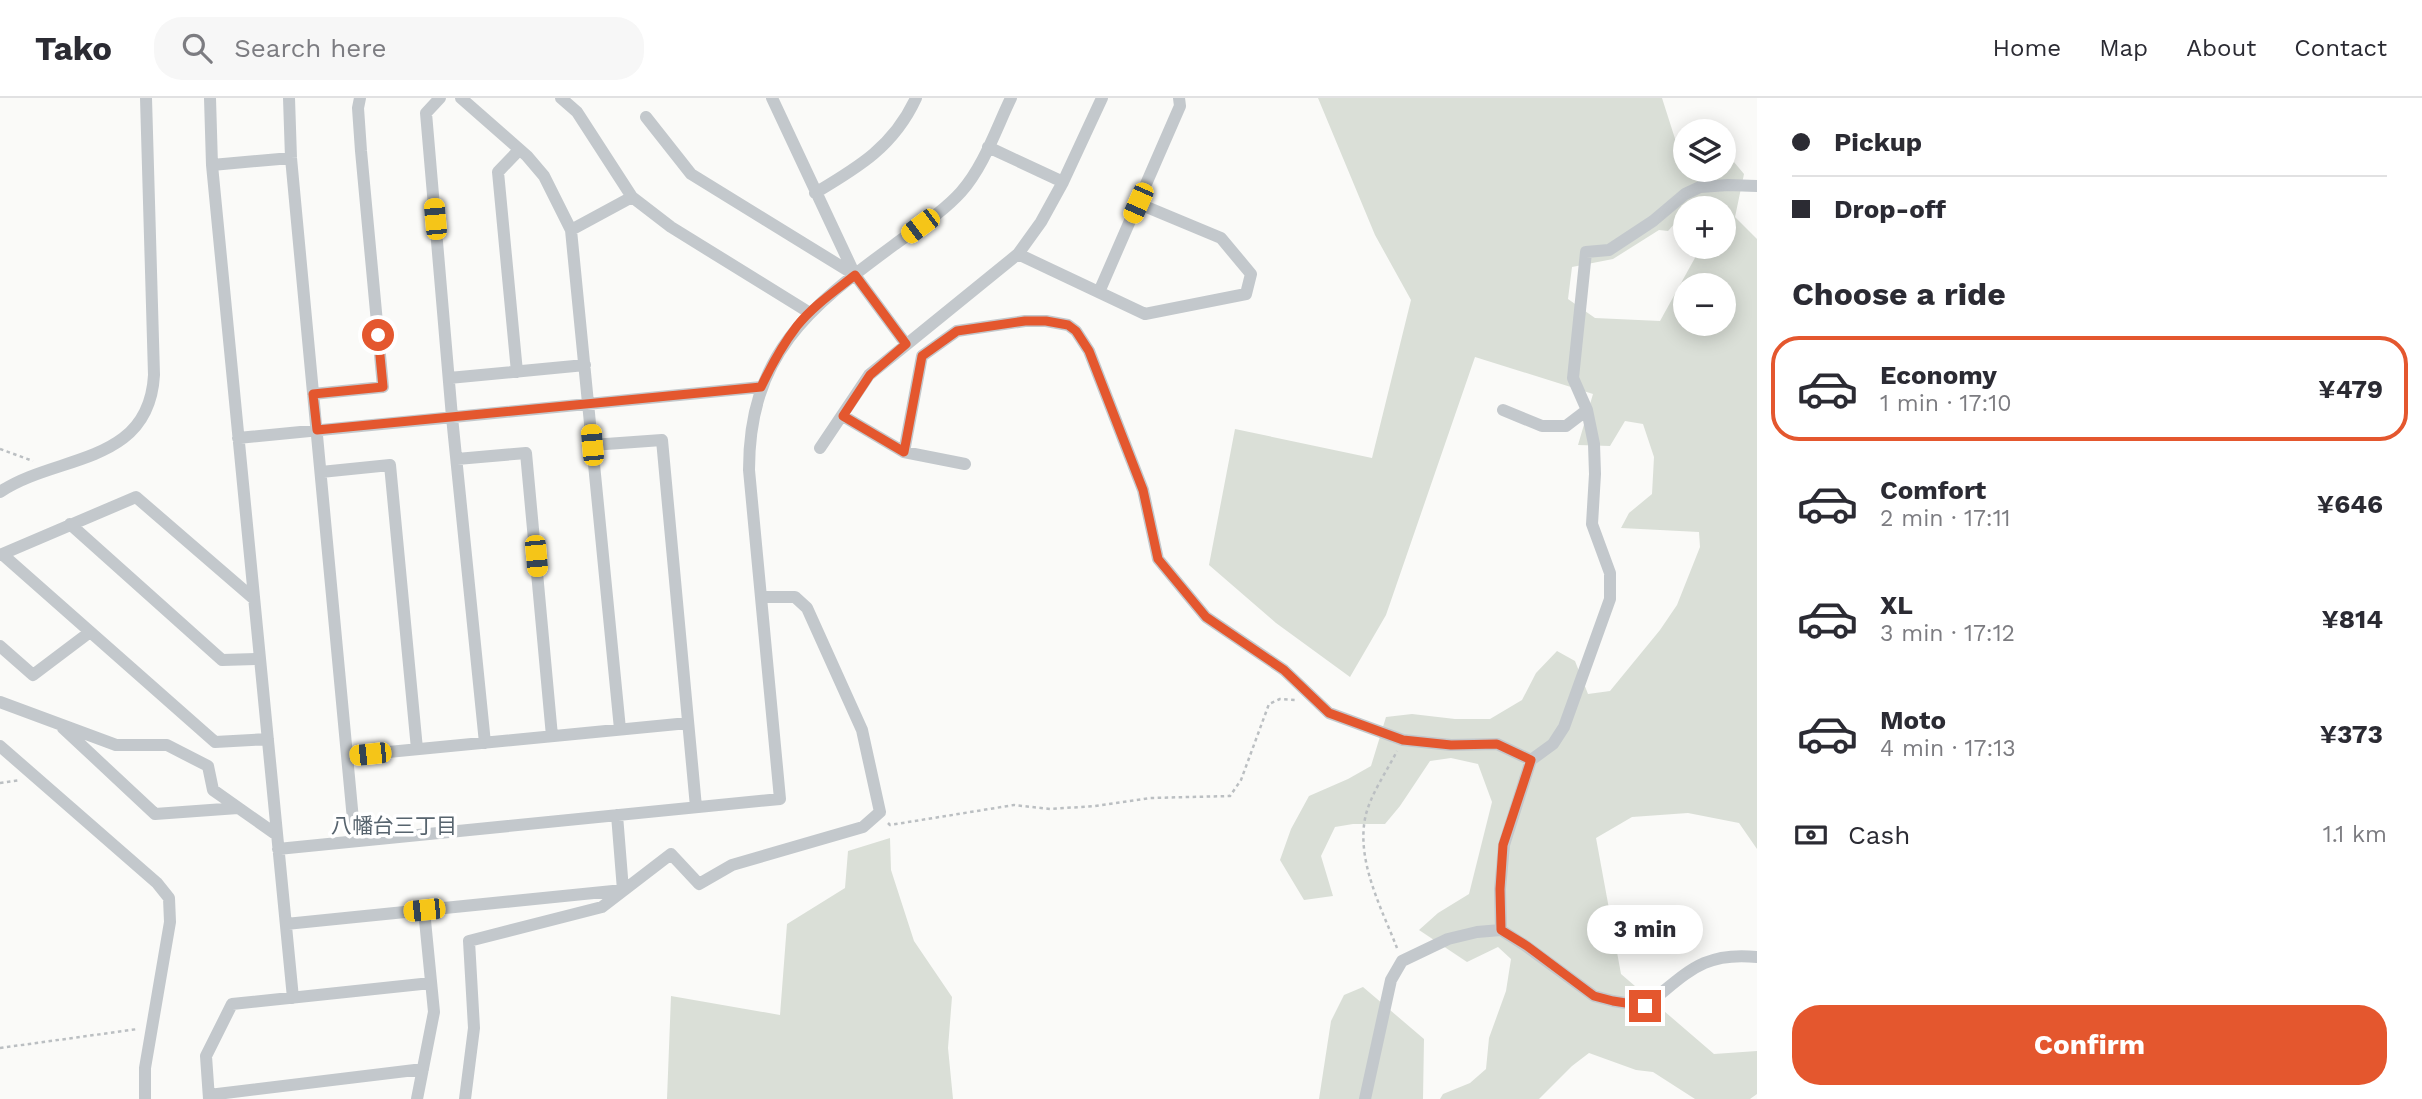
<!DOCTYPE html>
<meta charset="utf-8">
<style>
:root{--surface:#fff;--page:#f7f7f7;--text:#2b2b33;--muted:#7c7c81;--line:#e1e1e2;--accent:#e4572e}
body{margin:0;font-family:"Work Sans","Noto Sans JP",sans-serif;background:var(--page);color:var(--text);height:100vh;display:flex;flex-direction:column;font-size:26px;white-space:nowrap}
*{box-sizing:border-box;margin:0}
p{font-size:23px;color:var(--muted)}
.icon{flex:none;width:38px;height:38px;fill:none;stroke:currentColor;stroke-width:2;stroke-linecap:round;stroke-linejoin:round}
.map{position:relative;flex:1;overflow:hidden}
.drawer{display:flex;flex-direction:column;background:var(--surface);width:665px}
.drawer>*{flex:none}
.top-card{display:grid;align-content:center;height:154px;padding:0 35px;background:var(--surface)}
.controls{position:absolute;left:1673px;top:21px;display:grid;gap:14px}
.controls a{display:grid;place-items:center;width:63px;height:63px;border-radius:50%;background:var(--surface);box-shadow:0 4px 18px #0003;font-size:35px}
.end{position:absolute;width:32px;height:32px;margin:-16px;border:9px solid #e4572e;background:#fff;box-shadow:0 0 0 4px #fff}
.from{border-radius:50%}
.bubble{position:absolute;height:49px;border-radius:24px;background:var(--surface);box-shadow:0 4px 18px #0003;font-size:23px;font-weight:700;line-height:49px;text-align:center}
.car{position:absolute;width:21px;height:42px;margin:-21px -10px;border-radius:9px;box-shadow:0 0 5px 2px #0007;background:linear-gradient(#f5c518 24%,#345 0 40%,#f5c518 0 76%,#345 0 86%,#f5c518 0)}
.top-card b{display:flex;align-items:center;gap:24px;height:66px;font-size:26px}
.top-card b+b{border-top:2px solid var(--line)}
.top-card i{width:18px;height:18px;background:var(--text)}
ul{padding:0;list-style:none}
li{display:flex;align-items:center;gap:21px;height:105px;margin:0 14px 10px;padding:0 21px;border:4px solid transparent;border-radius:28px}
li div{flex:1}
li b{display:block;font-size:26px}
li em{font-style:normal;font-weight:700}
li.on{border-color:var(--accent)}
li>.icon{width:63px;height:63px;stroke-width:1.5}
h2{padding:0 35px;font-size:32px;line-height:84px}
.pay{display:flex;align-items:center;gap:18px;height:77px;padding:0 35px;font-size:26px}
.pay p{margin-inline-start:auto}
.button{display:flex;gap:14px;margin-top:auto;padding:14px 35px}
.button a{flex:1;height:80px;border-radius:28px;background:var(--accent);color:#fff;font-size:28px;font-weight:700;line-height:80px;text-align:center}
header{display:flex;align-items:center;gap:42px;box-sizing:border-box;height:98px;padding:0 35px;background:var(--surface);border-bottom:2px solid var(--line)}
header strong{font-size:33px}
nav{display:flex;gap:38px;margin-inline-start:auto;font-size:24px}
.search{width:490px;height:63px;background:var(--page);display:flex;align-items:center;gap:18px;box-sizing:border-box;padding:0 24px;border-radius:28px;color:var(--muted);font-size:26px}
main{display:flex;flex:1;min-height:0}
.map>svg:first-child{display:block}
.green{fill:#dadfd7;fill-rule:evenodd}
.lines{fill:none;stroke-linecap:round;stroke-linejoin:round}
.path{stroke:#bbbfc2;stroke-width:2.5;stroke-dasharray:3.5 3.5;stroke-linecap:butt}
.street{stroke:#c3c8cc;stroke-width:12}
.route{stroke:#e4572e;stroke-width:9}
.labels{text-anchor:middle;dominant-baseline:central;stroke-width:7;stroke-linejoin:round;paint-order:stroke}
.neighbourhood-label{font-size:21px;fill:#57646e;stroke:#fff}
</style>
<header>
<strong>Tako</strong>
<div class="search"><svg class="icon" aria-label="search" viewBox="0 0 24 24"><circle cx="10" cy="10" r="6"/><path d="M15 15l6 6"/></svg>Search here</div>
<nav><a>Home</a><a>Map</a><a>About</a><a>Contact</a></nav>
</header>
<main>
<div class="map">
<svg width="1757" height="1001" viewBox="0 0 1757 1001">
<rect width="100%" height="100%" fill="#fafaf8"/>
<path class="green" d="M1318,0H1662L1685,72H1724V66L1734,64L1744,76L1735,119L1757,141V751L1739,725L1688,715L1632,719L1596,740L1621,876L1714,956L1757,953V996L1750,1001H1695L1653,974L1636,972L1589,955L1572,968L1539,1001H1440L1443,996L1470,985L1486,971L1489,940L1506,893L1511,861L1498,849L1467,864L1419,832L1438,815L1469,796L1492,704L1478,666L1451,660L1430,663L1400,708L1385,726H1353L1335,729L1321,758L1333,798L1304,802L1280,762L1291,731L1309,698L1348,681L1371,668L1386,619L1412,616L1455,621H1490L1522,602L1536,575L1557,553L1575,563L1588,596L1610,593L1660,532L1677,507L1700,449L1699,434L1621,430L1629,415L1652,396L1654,359L1643,326L1625,323L1610,348L1578,347L1593,296L1475,259L1386,517L1350,579L1276,525L1209,467L1235,331L1372,360L1411,202L1375,137ZM1690,108L1692,110H1724V149H1701L1660,223L1595,220L1568,201L1572,169L1613,161L1659,132L1668,133L1685,114V110ZM1685,187H1724V226H1685Z
M890,740L891,772L914,843L952,899L948,950L953,1001H667L671,898L780,917L787,826L845,790L848,753Z
M1363,889L1424,941L1423,1001H1319L1331,923L1344,897Z"/>
<g class="lines">
<path class="path" d="M0,351L33,363
M0,685L20,682
M888,725L890,727L1014,707L1050,711L1095,708L1150,700L1230,698L1241,682L1269,606L1280,601L1295,602
M1397,850C1381,809 1355,761 1366,716C1372,694 1387,673 1397,653
M0,950L138,931"/>
<path class="street" d="M210,0L212,67L293,900
M289,0L291,60L355,743
M440,0L426,15L452,319L485,645
M461,0L527,58L544,78L571,132L620,631
M561,0L577,14L632,99L671,129L810,215
M772,0L855,177L906,246
M646,19L691,76L855,177
M988,49L1063,84
M212,67L291,60
M815,95C859,69 894,48 916,0
M571,132L632,99
M1018,156L1145,216L1246,196L1251,176L1221,140L1137,105
M1099,194L1180,8L1179,0
M517,274L498,74L519,52
M449,280L585,267
M313,296L383,289L361,53L358,10L360,0
M1503,312L1542,328H1566L1587,312
M843,318L904,354L965,366
M238,340L761,289
M592,347L662,342L696,709
M820,350L869,277L1018,156L1041,124L1063,84L1102,0
M904,354L922,258L957,233L1025,223H1046L1068,227L1076,233L1089,253L1143,392L1158,461L1206,519L1284,572L1329,615L1403,642L1451,647L1497,646L1531,662
M457,361L526,355L552,638
M321,374L390,367L417,651
M0,394C56,356 149,368 154,277L146,0
M70,426L222,562L260,561
M2,456L215,644L268,641
M0,457L136,399L254,501
M0,548L33,577L90,534
M0,604L116,647H167L208,668L213,692L277,737
M63,630L155,716L238,710
M0,648L157,785L169,800L170,824L145,970V1001
M347,658L688,625
M617,717L623,792
M278,751L780,701L749,372C749,257 808,210 894,147C917,130 942,115 961,94C984,68 996,31 1011,0
M286,826L623,792
M1501,832L1526,848L1594,898L1613,903L1645,908C1686,877 1701,853 1757,859
M209,997L423,971
M209,1001L206,958L232,906L431,885
M417,1001L434,914L424,812
M465,1001L474,930L469,843L602,809L671,756L699,786L732,767L863,729L880,714L862,632L807,510L795,499H761
M1365,1001L1391,882L1402,863L1448,841L1477,834L1501,832L1500,791L1504,747L1531,662L1553,646L1564,629L1610,501V475L1592,426L1595,376L1594,346L1587,312L1573,280L1586,154L1609,152L1653,123L1685,96L1700,89L1728,87L1757,88"/>
</g>
<g class="lines">
<path class="route" d="M378,237L383,289L313,296L317,332L761,289C771,268 783,246 797,228C813,208 835,193 855,177L906,246L870,277L843,318L904,354L922,258L957,233L1025,223H1046L1068,227L1076,233L1089,253L1143,392L1158,461L1206,519L1284,572L1329,615L1403,642L1451,647L1497,646L1531,662L1503,747L1500,791L1501,832L1527,848L1594,898L1613,903L1645,908"/>
</g>
<g class="labels">
<g class="neighbourhood-label">
<text x="394" y="727">八幡台三丁目</text>
</g>
</g>
</svg>
<div class="controls">
<a><svg class="icon" aria-label="layers" viewBox="0 0 24 24"><path d="M12 4l9 5-9 5-9-5zM3 14l9 5 9-5"/></svg></a>
<a>+</a>
<a>−</a>
</div>
<i class="end from" style="left:378px;top:237px"></i>
<i class="end" style="left:1645px;top:908px"></i>
<div class="bubble" style="left:1587px;top:807px;width:116px">3 min</div>
<i class="car" style="left:1138px;top:105px;rotate:204deg"></i>
<i class="car" style="left:435px;top:121px;rotate:355deg"></i>
<i class="car" style="left:920px;top:128px;rotate:233deg"></i>
<i class="car" style="left:592px;top:347px;rotate:355deg"></i>
<i class="car" style="left:536px;top:458px;rotate:175deg"></i>
<i class="car" style="left:370px;top:656px;rotate:264deg"></i>
<i class="car" style="left:424px;top:812px;rotate:264deg"></i>
</div>
<section class="drawer">
<div class="top-card">
<b><i class="from"></i>Pickup</b>
<b><i></i>Drop-off</b>
</div>
<h2>Choose a ride</h2>
<ul>
<li class="on"><svg class="icon" aria-label="car" viewBox="0 0 24 24"><path d="M5 17H2v-5l4-1 3-4h7l3 4 3 1v5h-3M9 17h6M6 11h13"/><circle cx="7" cy="17" r="2"/><circle cx="17" cy="17" r="2"/></svg><div><b>Economy</b><p>1 min · 17:10</p></div><em>¥479</em></li>
<li><svg class="icon" aria-label="car" viewBox="0 0 24 24"><path d="M5 17H2v-5l4-1 3-4h7l3 4 3 1v5h-3M9 17h6M6 11h13"/><circle cx="7" cy="17" r="2"/><circle cx="17" cy="17" r="2"/></svg><div><b>Comfort</b><p>2 min · 17:11</p></div><em>¥646</em></li>
<li><svg class="icon" aria-label="car" viewBox="0 0 24 24"><path d="M5 17H2v-5l4-1 3-4h7l3 4 3 1v5h-3M9 17h6M6 11h13"/><circle cx="7" cy="17" r="2"/><circle cx="17" cy="17" r="2"/></svg><div><b>XL</b><p>3 min · 17:12</p></div><em>¥814</em></li>
<li><svg class="icon" aria-label="car" viewBox="0 0 24 24"><path d="M5 17H2v-5l4-1 3-4h7l3 4 3 1v5h-3M9 17h6M6 11h13"/><circle cx="7" cy="17" r="2"/><circle cx="17" cy="17" r="2"/></svg><div><b>Moto</b><p>4 min · 17:13</p></div><em>¥373</em></li>
</ul>
<div class="pay"><svg class="icon" aria-label="cash" viewBox="0 0 24 24"><path d="M3 7h18v10H3z"/><circle cx="12" cy="12" r="2"/></svg>Cash<p>1.1 km</p></div>
<div class="button"><a>Confirm</a></div>
</section>
</main>
